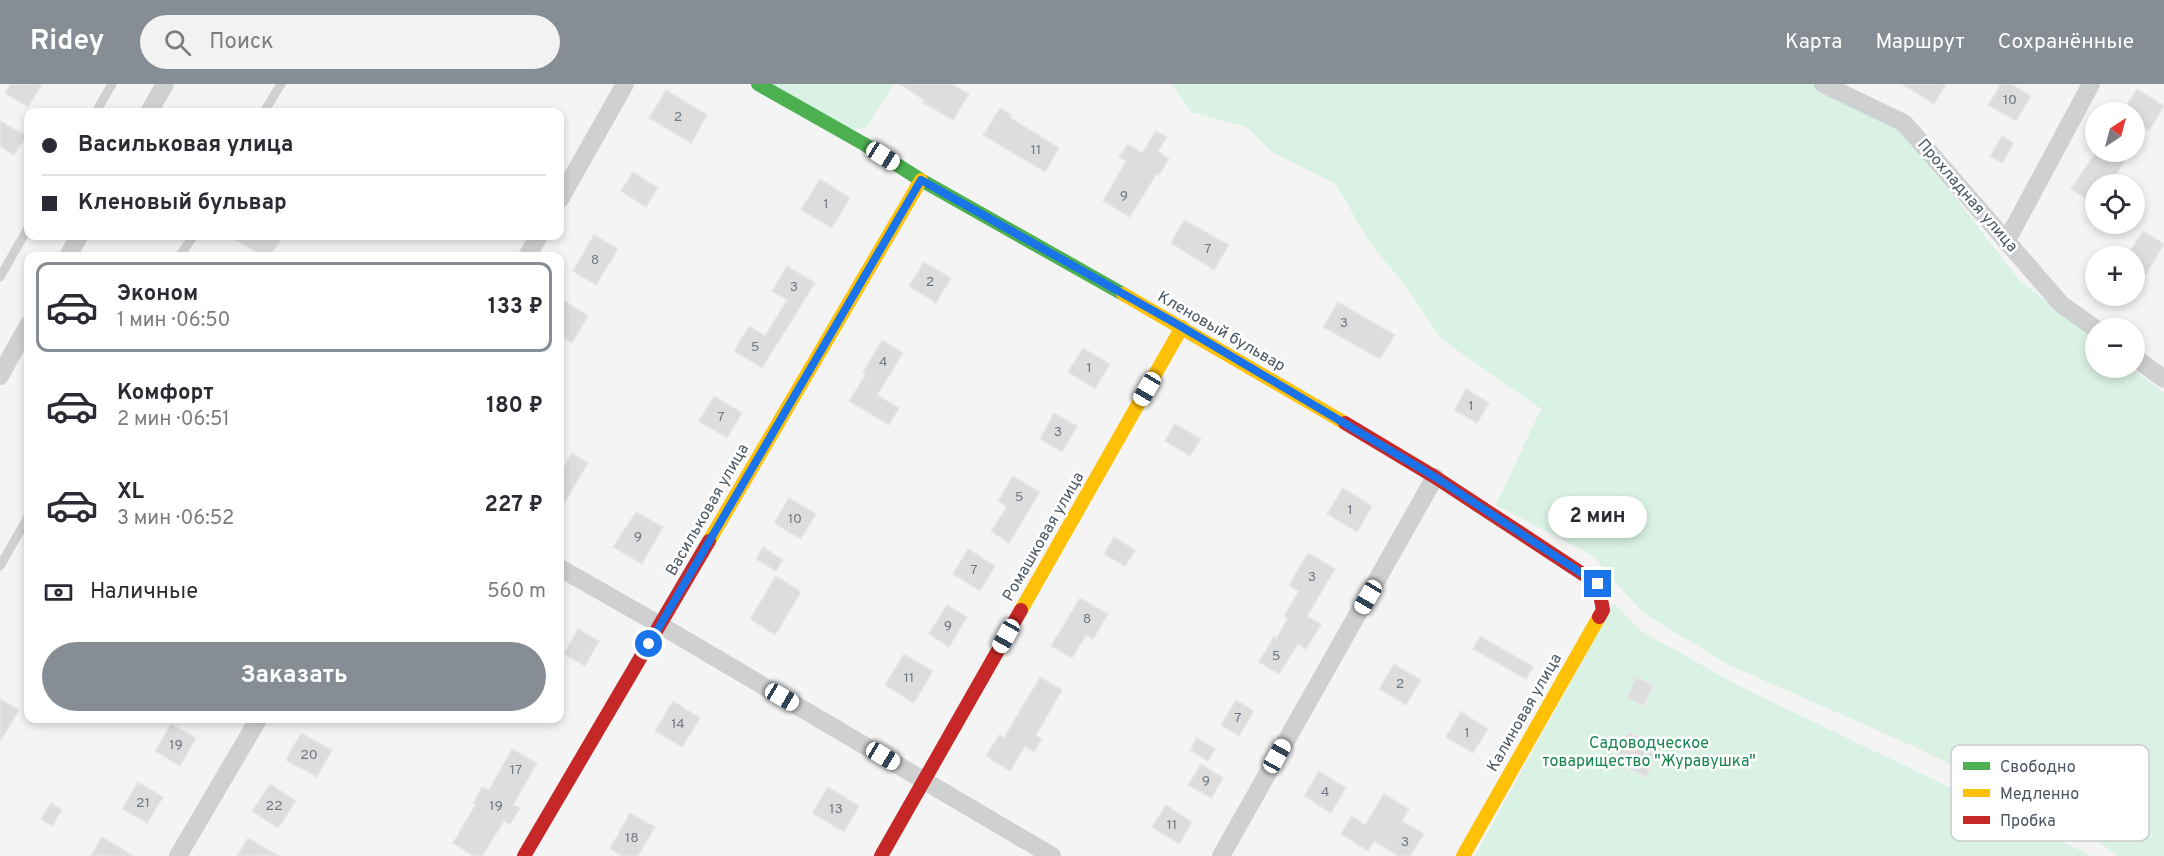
<!DOCTYPE html>
<html lang="ru">
<meta charset="utf-8">
<style>
:root{--surface:#fff;--page:#f2f2f3;--text:#2b2b33;--muted:#7c7c81;--line:#e1e1e2;--accent:#868d94}
body{margin:0;font-family:Overpass,sans-serif;background:var(--page);color:var(--text);height:100vh;display:flex;flex-direction:column;font-size:22px;white-space:nowrap}
*{box-sizing:border-box;margin:0}
p{font-size:20px;color:var(--muted)}
.icon{flex:none;width:33px;height:33px;fill:none;stroke:currentColor;stroke-width:2;stroke-linecap:round;stroke-linejoin:round}
.map{position:relative;flex:1;overflow:hidden}
.panel{position:absolute;left:24px;top:168px;width:540px;height:471px;display:flex;flex-direction:column;background:var(--surface);border-radius:12px;box-shadow:0 3px 9px #0003}
.panel>*{flex:none}
.banner{position:absolute;left:24px;top:24px;width:540px;height:132px;border-radius:12px;box-shadow:0 3px 9px #0003;display:grid;align-content:center;height:132px;padding:0 18px;background:var(--surface)}
.needle{width:39px;rotate:36deg}
.tools{position:absolute;left:2085px;top:18px;display:grid;gap:12px}
.tools a{display:grid;place-items:center;width:60px;height:60px;border-radius:50%;background:var(--surface);box-shadow:0 3px 9px #0003;font-size:30px}
.end{position:absolute;width:27px;height:27px;margin:-14px;border:8px solid #1a73e8;background:#fff;box-shadow:0 0 0 3px #fff}
.from{border-radius:50%}
.bubble{position:absolute;height:42px;border-radius:21px;background:var(--surface);box-shadow:0 3px 9px #0003;font-size:20px;font-weight:700;line-height:42px;text-align:center}
.car{position:absolute;width:18px;height:36px;margin:-18px -9px;border-radius:8px;box-shadow:0 0 4px 2px #0007;background:linear-gradient(#fff 24%,#345 0 40%,#fff 0 76%,#345 0 86%,#fff 0)}
.banner b{display:flex;align-items:center;gap:21px;height:57px;font-size:22px}
.banner b+b{border-top:2px solid var(--line)}
.banner i{width:15px;height:15px;background:var(--text)}
ul{padding:10px 0 0;list-style:none}
li{display:flex;align-items:center;gap:18px;height:90px;margin:0 12px 9px;padding:0 6px;border:3px solid transparent;border-radius:12px}
li div{flex:1}
li b{display:block;font-size:22px}
li em{font-style:normal;font-weight:700}
li.on{border-color:var(--accent)}
li>.icon{width:54px;height:54px;stroke-width:1.5}
.pay{display:flex;align-items:center;gap:15px;height:66px;padding:0 18px;font-size:22px}
.pay p{margin-inline-start:auto}
.button{display:flex;gap:12px;margin-top:auto;padding:12px 18px}
.button a{flex:1;height:69px;border-radius:36px;background:var(--accent);color:#fff;font-size:24px;font-weight:700;line-height:69px;text-align:center}
header{display:flex;align-items:center;gap:36px;box-sizing:border-box;height:84px;padding:0 30px;background:var(--accent);color:#fff}
header strong{font-size:28px}
nav{display:flex;gap:33px;margin-inline-start:auto;font-size:21px}
.search{width:420px;height:54px;background:var(--page);display:flex;align-items:center;gap:15px;box-sizing:border-box;padding:0 21px;border-radius:33px;color:var(--muted);font-size:22px}
.map>svg:first-child{display:block}
.green{fill:#d9f2e3}
.building{fill:#ddddde;stroke:#e5e6e7;stroke-width:1.5}
.lines{fill:none;stroke-linecap:round;stroke-linejoin:round}
.lane{stroke:#ced0d2;stroke-width:9}
.street{stroke:#ced0d2;stroke-width:18}
.fast{stroke:#4caf50;stroke-width:14}
.slow{stroke:#ffc107;stroke-width:14}
.jam{stroke:#c62828;stroke-width:14}
.route{stroke:#1a73e8;stroke-width:8}
.labels{text-anchor:middle;dominant-baseline:central;stroke-width:5;stroke-linejoin:round;paint-order:stroke}
.number-label{font-size:14px;fill:#707881}
.street-label{font-size:16px;fill:#4a5661;stroke:#fff}
.park-label{font-size:16px;fill:#17864f;stroke:#fff}
.key{fill:#fff;stroke:#c9ccd0;stroke-width:1.5}
.key-label{font-size:16px;fill:#4a5661}
</style>
<header>
<strong>Ridey</strong>
<div class="search"><svg class="icon" aria-label="search" viewBox="0 0 24 24"><circle cx="10" cy="10" r="6"/><path d="M15 15l6 6"/></svg>Поиск</div>
<nav><a>Карта</a><a>Маршрут</a><a>Сохранённые</a></nav>
</header>
<div class="map">
<svg width="2164" height="772" viewBox="0 0 2164 772">
<rect width="100%" height="100%" fill="#f4f4f4"/>
<path class="green" d="M773,0H894L867,43L852,46Z
M1172,0H1817L1894,39L1908,52L2019,196L2095,256L2096,284H2131L2164,309V772H2117L2083,746L1913,662L1729,581L1642,528L1592,471L1496,421L1541,325L1441,255L1407,204L1368,156L1336,100L1272,68L1246,43L1191,28Z
M1614,519L1641,547L1741,603L2092,772H1475Z"/>
<path class="building" d="M11,0H42L28,23L5,9Z
M900,0H951L969,10L953,36L922,18L924,16Z
M1902,0H1946L1934,20Z
M2001,0H2011L2031,12L2016,37L1988,21Z
M2137,5L2164,22L2149,47L2144,44L2134,60V28H2123Z
M666,6L707,31L691,59L649,34Z
M1000,24L1011,31L1009,33L1059,64L1045,88L983,51Z
M0,37L26,52L14,71L0,62Z
M1156,47L1167,53L1158,67L1169,75L1159,91L1157,89L1130,133L1103,117L1126,77L1119,73L1128,60L1142,69Z
M2002,52L2014,59L2002,79L1990,72Z
M2096,68H2130L2117,89L2123,92L2117,100H2096V121L2071,105Z
M633,88L658,104L646,123L621,107Z
M820,95L850,114L832,144L801,126Z
M1184,136L1229,161L1214,186L1171,159Z
M2143,147L2164,160L2145,192L2134,186V172H2127Z
M594,151L618,165L596,201L573,187Z
M228,152H283L270,172H263Z
M924,178L951,194L936,219L909,202Z
M787,182L815,199L762,284L734,267L749,242L765,252L787,216L772,207Z
M560,214L588,232L572,259L560,251Z
M1338,218L1395,251L1380,275L1323,243Z
M882,256L903,269L877,311L899,324L889,341L849,317L866,290L863,288Z
M1083,264L1110,280L1095,305L1068,288Z
M1466,305L1489,319L1477,339L1454,326Z
M714,312L742,329L727,354L699,337Z
M1054,329L1077,342L1062,368L1040,355Z
M1175,340L1201,355L1190,372L1165,357Z
M572,369L588,379L560,426V390Z
M1013,392L1040,408L1009,459L991,447L1007,423L998,417Z
M1343,404L1372,422L1357,448L1327,430Z
M789,414L816,430L801,455L774,439Z
M636,428L663,443L642,480L613,463Z
M1114,453L1135,466L1125,482L1104,470Z
M763,463L783,476L776,487L756,475Z
M968,465L995,482L980,507L953,490Z
M1308,469L1335,485L1307,532L1321,541L1306,565L1298,560L1279,590L1259,578L1274,553L1276,555L1288,534L1284,532L1299,507L1289,501Z
M776,492L801,508L775,551L750,535Z
M1080,514L1108,530L1093,555L1086,551L1072,574L1051,562Z
M947,521L967,533L949,563L929,550Z
M578,545L599,557L585,582L564,570Z
M1480,552L1533,583L1526,595L1473,565Z
M904,570L933,587L914,619L885,601Z
M1394,580L1421,596L1406,621L1379,605Z
M1040,593L1062,606L1036,651L1042,655L1034,668L1025,662L1010,687L986,672L999,651L1004,654Z
M1636,593L1653,601L1644,622L1627,614Z
M0,615L19,626L0,657Z
M1236,616L1254,627L1239,652L1221,641Z
M673,617L700,634L682,663L655,647Z
M1461,628L1488,645L1473,669L1446,653Z
M171,640L196,654L180,682L155,667Z
M1628,648L1660,663L1646,693L1614,678Z
M301,649L332,666L317,693L286,676Z
M1197,654L1215,665L1208,677L1190,666Z
M512,665L537,679L513,721L520,724L510,740L504,737L482,772H473L453,759L476,720L473,719L482,703L489,706Z
M1201,680L1223,694L1211,714L1188,701Z
M1319,687L1346,704L1331,729L1304,712Z
M138,698L163,713L147,739L122,725Z
M270,700L296,717L278,744L252,727Z
M828,703L859,722L844,748L812,729Z
M1384,710L1409,725L1402,737L1424,750L1410,772H1398L1374,757L1368,767L1341,750L1352,732L1365,741Z
M51,719L62,726L52,742L41,735Z
M1166,721L1192,738L1179,760L1152,743Z
M630,729L655,743L638,772H622L610,765Z
M102,753L133,772H91Z
M248,754L265,764L279,772H237Z"/>
<g class="lines">
<path class="lane" d="M96,28L112,0
M264,28L281,0
M180,172L193,152
M0,193L28,144
M0,482L28,433"/>
<path class="street" d="M1823,0L1904,39L2061,220L2096,245
M149,28L165,0
M560,115L625,0
M2006,158L2091,0
M68,172L79,152
M527,172L539,152
M2134,273L2164,295
M0,292L28,241
M560,484L660,541L1052,772
M178,772L259,634
M1221,772L1435,393"/>
<path class="fast" d="M758,0L864,60L921,96L1123,210"/>
<path class="slow" d="M1123,210L1345,339
M709,457L921,96
M1021,526L1182,243
M1463,772L1599,533"/>
<path class="jam" d="M1345,339L1435,393L1598,500L1603,526L1599,533
M524,772L709,457
M881,772L1021,526"/>
</g>
<g class="lines">
<path class="route" d="M649,560L921,96L1182,243L1435,393L1598,500"/>
</g>
<g class="labels">
<g class="number-label">
<text x="2010" y="16">10</text>
<text x="678" y="33">2</text>
<text x="1036" y="66">11</text>
<text x="1124" y="112">9</text>
<text x="826" y="120">1</text>
<text x="1208" y="165">7</text>
<text x="595" y="176">8</text>
<text x="930" y="198">2</text>
<text x="794" y="203">3</text>
<text x="1344" y="239">3</text>
<text x="755" y="263">5</text>
<text x="883" y="278">4</text>
<text x="1089" y="284">1</text>
<text x="1471" y="322">1</text>
<text x="721" y="333">7</text>
<text x="1058" y="348">3</text>
<text x="1019" y="413">5</text>
<text x="1350" y="426">1</text>
<text x="795" y="435">10</text>
<text x="638" y="453">9</text>
<text x="974" y="486">7</text>
<text x="1312" y="493">3</text>
<text x="1087" y="535">8</text>
<text x="948" y="542">9</text>
<text x="1276" y="572">5</text>
<text x="909" y="594">11</text>
<text x="1400" y="600">2</text>
<text x="1238" y="634">7</text>
<text x="678" y="640">14</text>
<text x="1467" y="649">1</text>
<text x="176" y="661">19</text>
<text x="309" y="671">20</text>
<text x="516" y="686">17</text>
<text x="1206" y="697">9</text>
<text x="1325" y="708">4</text>
<text x="143" y="719">21</text>
<text x="274" y="722">22</text>
<text x="496" y="722">19</text>
<text x="836" y="725">13</text>
<text x="1172" y="741">11</text>
<text x="632" y="754">18</text>
<text x="1405" y="758">3</text>
</g>
<g class="street-label">
<text transform="translate(1967 112) rotate(49)">Прохладная улица</text>
<text transform="translate(1221 248) rotate(30)">Кленовый бульвар</text>
<text transform="translate(708 426) rotate(-60)">Васильковая улица</text>
<text transform="translate(1044 453) rotate(-60)">Ромашковая улица</text>
<text transform="translate(1525 629) rotate(-60)">Калиновая улица</text>
</g>
<g class="park-label">
<text x="1649" y="660">Садоводческое<tspan x="1649" dy="18">товарищество "Журавушка"</tspan></text>
</g>
</g>
<rect x="1951" y="661" width="198" height="96" rx="9" class="key"/>
<rect x="1963" y="678" width="27" height="8" fill="#4caf50"/>
<rect x="1963" y="705" width="27" height="8" fill="#ffc107"/>
<rect x="1963" y="732" width="27" height="8" fill="#c62828"/>
<g class="key-label">
<text x="2000" y="688">Свободно</text>
<text x="2000" y="715">Медленно</text>
<text x="2000" y="742">Пробка</text>
</g>
</svg>
<div class="tools">
<a><svg class="needle" viewBox="-14 -14 28 28"><path d="M0-13l5 13h-10z" fill="#e53935"/><path d="M0 13l5-13h-10z" fill="#7c7c81"/></svg></a>
<a><svg class="icon" aria-label="locate" viewBox="0 0 24 24"><circle cx="12" cy="12" r="6"/><path d="M12 2v4M12 18v4M2 12h4M18 12h4"/></svg></a>
<a>+</a>
<a>−</a>
</div>
<i class="end from" style="left:649px;top:560px"></i>
<i class="end" style="left:1598px;top:500px"></i>
<div class="bubble" style="left:1548px;top:412px;width:99px">2 мин</div>
<i class="car" style="left:883px;top:72px;rotate:122deg"></i>
<i class="car" style="left:1147px;top:305px;rotate:210deg"></i>
<i class="car" style="left:1368px;top:513px;rotate:210deg"></i>
<i class="car" style="left:1006px;top:552px;rotate:209deg"></i>
<i class="car" style="left:782px;top:613px;rotate:120deg"></i>
<i class="car" style="left:883px;top:672px;rotate:121deg"></i>
<i class="car" style="left:1277px;top:672px;rotate:29deg"></i>
<div class="banner">
<b><i class="from"></i>Васильковая улица</b>
<b><i></i>Кленовый бульвар</b>
</div>
<section class="panel">
<ul>
<li class="on"><svg class="icon" aria-label="car" viewBox="0 0 24 24"><path d="M5 17H2v-5l4-1 3-4h7l3 4 3 1v5h-3M9 17h6M6 11h13"/><circle cx="7" cy="17" r="2"/><circle cx="17" cy="17" r="2"/></svg><div><b>Эконом</b><p>1 мин · 06:50</p></div><em>133 ₽</em></li>
<li><svg class="icon" aria-label="car" viewBox="0 0 24 24"><path d="M5 17H2v-5l4-1 3-4h7l3 4 3 1v5h-3M9 17h6M6 11h13"/><circle cx="7" cy="17" r="2"/><circle cx="17" cy="17" r="2"/></svg><div><b>Комфорт</b><p>2 мин · 06:51</p></div><em>180 ₽</em></li>
<li><svg class="icon" aria-label="car" viewBox="0 0 24 24"><path d="M5 17H2v-5l4-1 3-4h7l3 4 3 1v5h-3M9 17h6M6 11h13"/><circle cx="7" cy="17" r="2"/><circle cx="17" cy="17" r="2"/></svg><div><b>XL</b><p>3 мин · 06:52</p></div><em>227 ₽</em></li>
</ul>
<div class="pay"><svg class="icon" aria-label="cash" viewBox="0 0 24 24"><path d="M3 7h18v10H3z"/><circle cx="12" cy="12" r="2"/></svg>Наличные<p>560 m</p></div>
<div class="button"><a>Заказать</a></div>
</section>
</div>
